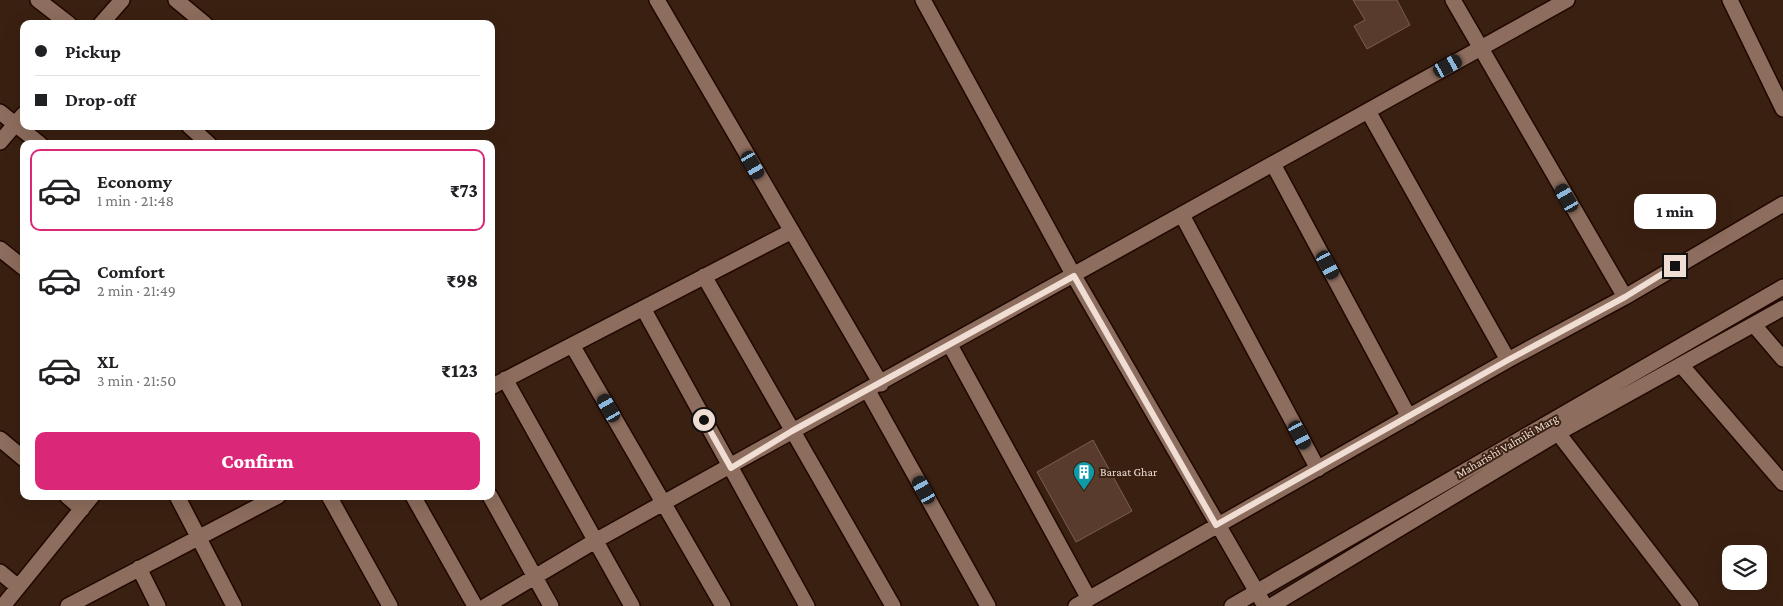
<!DOCTYPE html>
<meta charset="utf-8">
<style>
:root{--surface:#fff;--page:#f6f6f6;--text:#202124;--muted:#757577;--line:#e0e0e0;--accent:#db2777}
body{margin:0;font-family:"Crimson Pro",serif;background:var(--page);color:var(--text);height:100vh;display:flex;flex-direction:column;font-size:19px;white-space:nowrap}
*{box-sizing:border-box;margin:0}
p{font-size:16px;color:var(--muted)}
.icon{flex:none;width:28px;height:28px;fill:none;stroke:currentColor;stroke-width:2;stroke-linecap:round;stroke-linejoin:round}
.map{position:relative;flex:1;overflow:hidden}
.details{position:absolute;left:20px;top:140px;width:475px;height:360px;display:flex;flex-direction:column;background:var(--surface);border-radius:10px;box-shadow:0 5px 20px #0002}
.details>*{flex:none}
.guide{position:absolute;left:20px;top:20px;width:475px;height:110px;border-radius:10px;box-shadow:0 5px 20px #0002;display:grid;align-content:center;height:110px;padding:0 15px;background:var(--surface)}
.tools{position:absolute;left:1722px;top:545px;display:grid;gap:10px}
.tools a{display:grid;place-items:center;width:45px;height:45px;border-radius:10px;background:var(--surface);box-shadow:0 5px 20px #0002;font-size:25px}
.end{position:absolute;width:22px;height:22px;margin:-11px;border:6px solid #f0ded5;background:#111;box-shadow:0 0 0 2px #111}
.from{border-radius:50%}
.bubble{position:absolute;height:35px;border-radius:10px;background:var(--surface);box-shadow:0 5px 20px #0002;font-size:16px;font-weight:800;line-height:35px;text-align:center}
.car{position:absolute;width:15px;height:30px;margin:-15px -8px;border-radius:6px;box-shadow:0 0 4px 1px #0007;background:linear-gradient(#222 24%,#8ab4d8 0 40%,#222 0 76%,#8ab4d8 0 86%,#222 0)}
.guide b{display:flex;align-items:center;gap:18px;height:48px;font-size:19px}
.guide b+b{border-top:1px solid var(--line)}
.guide i{width:12px;height:12px;background:var(--text)}
ul{padding:9px 0 0;list-style:none}
li{display:flex;align-items:center;gap:15px;height:82px;margin:0 10px 8px;padding:0 5px;border:2px solid transparent;border-radius:10px}
li div{flex:1}
li b{display:block;font-size:19px}
li em{font-style:normal;font-weight:800}
li.active{border-color:var(--accent)}
li>.icon{width:45px;height:45px;stroke-width:1.5}
.primary-button{display:flex;gap:10px;margin-top:auto;padding:10px 15px}
.primary-button a{flex:1;height:58px;border-radius:10px;background:var(--accent);color:#fff;font-size:20px;font-weight:800;line-height:58px;text-align:center}
.map>svg:first-child{display:block}
.building{fill:#583b2c;stroke:#7b5d4d}
.lines{fill:none;stroke-linecap:round;stroke-linejoin:round}
.minor-casing{stroke:#200800;stroke-width:18}
.tertiary-casing{stroke:#200800;stroke-width:18}
.minor{stroke:#8d6d5d;stroke-width:15}
.tertiary{stroke:#8d6d5d;stroke-width:15}
.route{stroke:#f0ded5;stroke-width:6}
.labels{text-anchor:middle;dominant-baseline:central;stroke-width:4;stroke-linejoin:round;paint-order:stroke}
.street-label{font-size:12px;fill:#f0ded5;stroke:#3a2011}
.poi-label{font-size:12px;fill:#f0ded5;stroke:#3a2011;text-anchor:start}
</style>
<div class="map">
<svg width="1783" height="606" viewBox="0 0 1783 606">
<rect width="100%" height="100%" fill="#3a2011"/>
<path class="building" d="M1353,0H1397L1410,25L1367,49L1354,26L1365,20Z
M1093,440L1132,511L1076,542L1037,472Z"/>
<g class="lines">
<g class="minor-casing">
<path id="minor" d="M38,0L69,24
M176,0L205,24
M657,0L881,384
M923,0L1074,276L1265,606
M1453,0L1625,297
M1730,0L1783,109
M101,24L122,0
M1368,111L1508,360
M0,112L40,144
M189,126L209,144
M0,142L24,114
M1273,164L1409,417
M1182,215L1318,469
M0,249L24,268
M704,276L893,606
M643,308L807,606
M1754,325L1783,359
M572,345L723,606
M950,345L1089,599
M1681,365L1783,483
M505,379L632,606
M491,387L792,231
M868,391L988,606
M1558,433L1691,606
M0,439L24,459
M67,496L82,509
M177,496L234,606
M329,496L390,606
M413,496L475,606
M490,496L551,606
M139,568L158,606
M0,572L18,587
M3,606L92,496
M68,606L278,496
M486,606L595,541L1567,0
M1076,606L1508,360L1625,297L1783,204"/>
</g>
<g class="tertiary-casing">
<path id="tertiary" d="M1232,606L1783,287
M1271,606L1558,433L1783,308"/>
</g>
<use href="#minor" class="minor"/>
<use href="#tertiary" class="tertiary"/>
</g>
<g class="lines">
<path class="route" d="M704,420L731,468L792,431L1074,276L1216,525L1508,360L1625,297L1675,266"/>
</g>
<defs>
<g id="building-pin" transform="scale(1.125)"><path d="M0 17L-7.5 6A9.5 9.5 0 1 1 7.5 6Z" fill="#0f9aa8" stroke="#3a2011"/><path d="M-4-6H4V6H1V3H-1V6H-4ZM-2.5-4.3h1.7v1.8h-1.7ZM.8-4.3h1.7v1.8H.8ZM-2.5-1h1.7V.8h-1.7ZM.8-1h1.7V.8H.8Z" fill="#fff"/></g>
</defs>
<g fill-rule="evenodd">
<use href="#building-pin" x="1084" y="472"/>
</g>
<g class="labels">
<g class="street-label">
<text transform="translate(1507 446) rotate(-30)">Maharishi Valmiki Marg</text>
</g>
<g class="poi-label">
<text x="1100" y="472">Baraat Ghar</text>
</g>
</g>
</svg>
<div class="tools">
<a><svg class="icon" aria-label="layers" viewBox="0 0 24 24"><path d="M12 4l9 5-9 5-9-5zM3 14l9 5 9-5"/></svg></a>
</div>
<i class="end from" style="left:704px;top:420px"></i>
<i class="end" style="left:1675px;top:266px"></i>
<div class="bubble" style="left:1634px;top:194px;width:82px">1 min</div>
<i class="car" style="left:1448px;top:66px;rotate:61deg"></i>
<i class="car" style="left:753px;top:165px;rotate:150deg"></i>
<i class="car" style="left:1567px;top:198px;rotate:330deg"></i>
<i class="car" style="left:1328px;top:265px;rotate:152deg"></i>
<i class="car" style="left:609px;top:408px;rotate:330deg"></i>
<i class="car" style="left:1300px;top:435px;rotate:152deg"></i>
<i class="car" style="left:924px;top:490px;rotate:331deg"></i>
<div class="guide">
<b><i class="from"></i>Pickup</b>
<b><i></i>Drop-off</b>
</div>
<section class="details">
<ul>
<li class="active"><svg class="icon" aria-label="car" viewBox="0 0 24 24"><path d="M5 17H2v-5l4-1 3-4h7l3 4 3 1v5h-3M9 17h6M6 11h13"/><circle cx="7" cy="17" r="2"/><circle cx="17" cy="17" r="2"/></svg><div><b>Economy</b><p>1 min · 21:48</p></div><em>₹73</em></li>
<li><svg class="icon" aria-label="car" viewBox="0 0 24 24"><path d="M5 17H2v-5l4-1 3-4h7l3 4 3 1v5h-3M9 17h6M6 11h13"/><circle cx="7" cy="17" r="2"/><circle cx="17" cy="17" r="2"/></svg><div><b>Comfort</b><p>2 min · 21:49</p></div><em>₹98</em></li>
<li><svg class="icon" aria-label="car" viewBox="0 0 24 24"><path d="M5 17H2v-5l4-1 3-4h7l3 4 3 1v5h-3M9 17h6M6 11h13"/><circle cx="7" cy="17" r="2"/><circle cx="17" cy="17" r="2"/></svg><div><b>XL</b><p>3 min · 21:50</p></div><em>₹123</em></li>
</ul>
<div class="primary-button"><a>Confirm</a></div>
</section>
</div>
